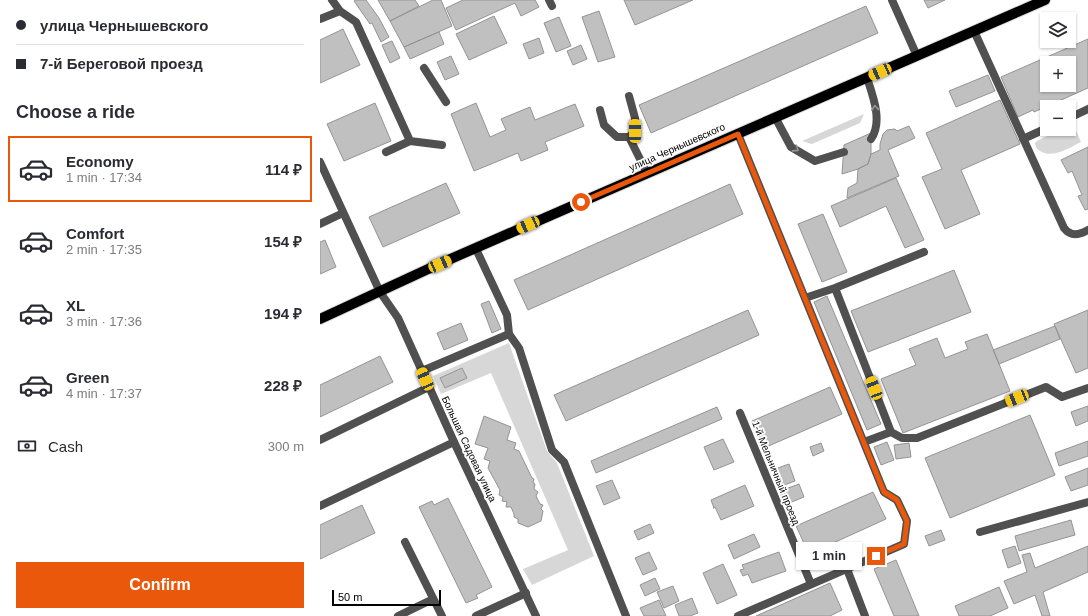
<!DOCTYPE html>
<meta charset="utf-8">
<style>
:root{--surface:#fff;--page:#f7f7f7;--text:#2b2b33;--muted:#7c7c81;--line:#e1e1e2;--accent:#ea580c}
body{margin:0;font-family:Helvetica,sans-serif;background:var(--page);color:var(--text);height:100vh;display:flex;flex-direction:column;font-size:15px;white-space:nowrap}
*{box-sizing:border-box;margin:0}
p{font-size:13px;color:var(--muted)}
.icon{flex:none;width:22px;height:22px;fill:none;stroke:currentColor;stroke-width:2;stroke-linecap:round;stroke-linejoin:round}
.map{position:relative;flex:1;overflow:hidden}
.panel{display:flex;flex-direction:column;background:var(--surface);width:320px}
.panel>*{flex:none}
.hud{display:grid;align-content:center;height:88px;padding:0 16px;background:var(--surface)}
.tools{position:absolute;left:720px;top:12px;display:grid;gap:8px}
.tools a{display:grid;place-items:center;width:36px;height:36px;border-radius:0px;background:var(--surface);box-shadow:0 1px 3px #0004;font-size:20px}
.scale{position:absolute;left:12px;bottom:10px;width:109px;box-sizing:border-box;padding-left:4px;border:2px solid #000;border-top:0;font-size:11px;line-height:14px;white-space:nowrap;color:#000;-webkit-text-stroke:3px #fff;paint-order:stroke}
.end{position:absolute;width:18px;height:18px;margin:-9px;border:5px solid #ea580c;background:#fff;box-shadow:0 0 0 2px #fff}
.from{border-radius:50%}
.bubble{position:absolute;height:28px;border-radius:0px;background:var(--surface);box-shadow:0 1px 3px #0004;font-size:13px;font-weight:800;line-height:28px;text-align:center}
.car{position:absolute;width:12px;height:24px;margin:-12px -6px;border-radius:5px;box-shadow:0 0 3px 1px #0007;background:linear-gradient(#f5c518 24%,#345 0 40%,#f5c518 0 76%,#345 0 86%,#f5c518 0)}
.hud b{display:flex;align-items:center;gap:14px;height:38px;font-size:15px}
.hud b+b{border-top:1px solid var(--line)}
.hud i{width:10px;height:10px;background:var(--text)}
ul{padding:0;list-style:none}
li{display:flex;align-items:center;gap:12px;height:66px;margin:0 8px 6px;padding:0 8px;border:2px solid transparent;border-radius:0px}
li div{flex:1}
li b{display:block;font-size:15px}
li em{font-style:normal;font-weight:800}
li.on{border-color:var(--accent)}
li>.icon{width:36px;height:36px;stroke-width:1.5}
h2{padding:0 16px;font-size:18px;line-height:48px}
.pay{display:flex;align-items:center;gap:10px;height:44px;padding:0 16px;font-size:15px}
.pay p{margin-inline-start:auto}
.button{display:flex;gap:8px;margin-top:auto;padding:8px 16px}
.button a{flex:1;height:46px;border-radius:0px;background:var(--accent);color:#fff;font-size:16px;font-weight:800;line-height:46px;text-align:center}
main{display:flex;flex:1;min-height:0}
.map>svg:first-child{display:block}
.green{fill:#d7d7d7}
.building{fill:#c0c0c0;stroke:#949494;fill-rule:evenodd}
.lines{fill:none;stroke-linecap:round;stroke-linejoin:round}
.primary-casing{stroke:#dbdbdb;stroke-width:12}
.lane{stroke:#505050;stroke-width:8}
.street{stroke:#505050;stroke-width:8}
.primary{stroke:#000;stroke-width:10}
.oneway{stroke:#969696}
.route{stroke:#ea580c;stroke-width:5}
.labels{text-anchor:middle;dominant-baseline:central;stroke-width:3.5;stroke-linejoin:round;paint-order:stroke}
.street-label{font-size:10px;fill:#000;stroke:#fff}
</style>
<main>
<section class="panel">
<div class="hud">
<b><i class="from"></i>улица Чернышевского</b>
<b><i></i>7-й Береговой проезд</b>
</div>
<h2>Choose a ride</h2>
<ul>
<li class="on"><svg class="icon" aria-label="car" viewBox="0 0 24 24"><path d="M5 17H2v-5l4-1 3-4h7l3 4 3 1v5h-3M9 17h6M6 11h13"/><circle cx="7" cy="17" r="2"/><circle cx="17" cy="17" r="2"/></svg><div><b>Economy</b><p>1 min · 17:34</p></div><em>114 ₽</em></li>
<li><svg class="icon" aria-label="car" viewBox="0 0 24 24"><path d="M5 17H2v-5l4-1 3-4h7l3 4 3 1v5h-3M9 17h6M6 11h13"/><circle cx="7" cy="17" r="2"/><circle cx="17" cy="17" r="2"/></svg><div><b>Comfort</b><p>2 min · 17:35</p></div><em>154 ₽</em></li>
<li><svg class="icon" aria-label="car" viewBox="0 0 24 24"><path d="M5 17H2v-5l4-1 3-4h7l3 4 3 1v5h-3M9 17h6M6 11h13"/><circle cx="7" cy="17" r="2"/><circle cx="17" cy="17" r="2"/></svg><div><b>XL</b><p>3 min · 17:36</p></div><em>194 ₽</em></li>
<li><svg class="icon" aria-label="car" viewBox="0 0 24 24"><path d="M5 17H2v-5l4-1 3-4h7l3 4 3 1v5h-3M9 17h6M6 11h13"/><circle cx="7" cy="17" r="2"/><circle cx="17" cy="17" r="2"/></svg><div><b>Green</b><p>4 min · 17:37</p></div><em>228 ₽</em></li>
</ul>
<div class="pay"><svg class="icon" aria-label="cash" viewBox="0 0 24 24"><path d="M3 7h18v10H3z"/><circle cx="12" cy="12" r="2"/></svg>Cash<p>300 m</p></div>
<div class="button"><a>Confirm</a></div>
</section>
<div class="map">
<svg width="768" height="616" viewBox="0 0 768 616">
<rect width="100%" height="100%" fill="#fff"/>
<path class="green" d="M544,114L540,123L492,144L482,141Z
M753,124L761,142C749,148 733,159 720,151C717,149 715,147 715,143L717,141L742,129H749V126Z
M189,343L227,451L237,463L274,556L212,585L203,569L248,550L171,373L121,394L113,376Z"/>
<path class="building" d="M36,0H46L59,18L69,37L61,42L52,23L50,24L34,1Z
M58,0H95L99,6L70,21Z
M113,0H121L132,26L84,47L70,21Z
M143,0H215L219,7L201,16L195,3L136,30L126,8Z
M304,0H373L315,25Z
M604,0H625L608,8Z
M546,6L558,33L331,133L319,105Z
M279,11L295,57L278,62L262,17Z
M174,16L187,43L149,60L136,34Z
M239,17L251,46L236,52L224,23Z
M23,29L40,65L0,83V40Z
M119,32L124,44L90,59L84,47Z
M219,38L224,53L209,59L203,44Z
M768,39V88L714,112L713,110L698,117L681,77ZM727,63H749V85H727Z
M72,41L80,58L70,63L62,45Z
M261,45L267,59L253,65L247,51Z
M131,56L139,74L125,80L117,62Z
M668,75L675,91L636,107L629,91Z
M680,100L700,144L641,170L660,214L625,229L602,177L622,169L606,133Z
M55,103L71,141L24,161L7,124Z
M156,103L170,137L186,130L181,119L210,107L215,120L255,104L264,126L225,142L228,150L201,161L198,153L154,171L131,114Z
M589,126L595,138L568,150L579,176L527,198L528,188L537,183L538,169L548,164L551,154L560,150V144L563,134L567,130L575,129L577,131Z
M551,133V154L548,164L538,169L522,174L524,145Z
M768,147V209L765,210L758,196L762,195L752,171L748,173L741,160Z
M576,178L604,240L585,248L566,206L520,227L511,206Z
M126,183L140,213L63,247L49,217Z
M410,184L423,214L208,310L194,280Z
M503,214L527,272L502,282L478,224Z
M5,240L16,267L0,274V242Z
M634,270L651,312L548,352L531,311Z
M507,296L561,424L547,430L494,302Z
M169,301L181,329L172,333L161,304Z
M428,310L439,335L246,421L234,395Z
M768,310V368L756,373L734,324Z
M141,323L148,340L124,350L117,333Z
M735,326L740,339L679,364L673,350Z
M667,334L690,391L583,433L561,379L596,365L589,349L617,338L625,358L648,349L645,342Z
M60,356L73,382L0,417V385Z
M142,368L147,378L125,388L120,378Z
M510,387L522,414L444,448L432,421Z
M768,406V421L756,426L751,412Z
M397,407L402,419L276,473L271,461Z
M710,415L735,475L630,518L605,458Z
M164,416L191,427L187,440L196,443L194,449L199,451L212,478L214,479L213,483L215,484L214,489L218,492L216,496L220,504L223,505L221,509L223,511L221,521L208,527L198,523V519L194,517V514L191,507H186L187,502L182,501L183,497L179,495L180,490L168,468L170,461L164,459L168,448L155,444Z
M403,439L414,462L394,470L384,447Z
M768,441V456L739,466L735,453Z
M567,442L574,460L561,465L554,447Z
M501,443L504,451L493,456L490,447Z
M589,443L591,457L576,459L574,445Z
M469,464L475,481L462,486L455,469Z
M768,468V485L751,491L745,477Z
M292,480L300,498L284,505L276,486Z
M479,484L484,497L464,505L460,491Z
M425,485L434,506L401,520L395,507L393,508H394L391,500Z
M553,492L566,519L489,554L476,526Z
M128,498L172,587L156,595L158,598L146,603L99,507L112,501L114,505Z
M42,505L55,533L0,559V525Z
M751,520L755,535L699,551L695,536Z
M330,524L334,533L318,540L314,531Z
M621,530L625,540L609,546L605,536Z
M434,534L440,547L414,559L408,545Z
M695,546L701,563L688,568L682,550Z
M768,546V572L723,592L730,616H722L715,595L694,604L684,581L707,572L702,555L710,553L715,568Z
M329,552L337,569L323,575L315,558Z
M459,552L466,571L432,583L428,574L423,576L420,570L424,569L422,565Z
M576,560L599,616H574L554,569Z
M403,564L417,595L397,604L383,573Z
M335,578L340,589L325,596L320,585Z
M510,583L522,610L510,616H436Z
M353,586L359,601L344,608L337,592Z
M679,587L688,608L670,616H639L635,606Z
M372,598L378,613L370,616H359L355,605Z
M339,600L346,616H324L320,608Z"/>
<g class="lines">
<g class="primary-casing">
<path id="primary" d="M0,319L119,264L725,0"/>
</g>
<path class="lane" d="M12,0L20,11L36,22L90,141L122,145
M229,0L232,6
M0,19L20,11
M654,31L744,228C751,237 759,235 768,230
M104,68L126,102
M547,78C553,96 563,122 551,139
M309,96L315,118V131L309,137
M280,110L284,125L297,137H309L327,173
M455,117L471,147L495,161L524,152
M749,118L768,109
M703,139L727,128
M66,152L90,141
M0,224L23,213
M515,288L571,432L582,438H597L726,387L742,397L768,388
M485,298L515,288L604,252
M102,371L189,334
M0,440L109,387
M544,442L571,432
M0,506L134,442
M660,532L768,502
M85,542L122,616
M527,569L545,616
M78,616L113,599
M156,616L206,593"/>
<path class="street" d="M572,0L597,56
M418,134L564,492L577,500L587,521L584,544L418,616
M0,162L60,292L78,318L134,442L216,616
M156,249L187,315L189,334L199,348L232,450L244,462L306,616
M420,413L491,584"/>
<use href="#primary" class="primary"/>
</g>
<defs><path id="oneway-chevron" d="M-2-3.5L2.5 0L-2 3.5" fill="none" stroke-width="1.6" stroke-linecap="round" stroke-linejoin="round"/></defs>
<g class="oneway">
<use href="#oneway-chevron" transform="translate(555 108) rotate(-96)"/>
<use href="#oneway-chevron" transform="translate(476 149) rotate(33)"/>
</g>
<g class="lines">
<path class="route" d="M261,202L418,134L564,492L577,500L587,521L584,544L556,556"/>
</g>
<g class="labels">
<g class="street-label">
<text transform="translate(357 147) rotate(-24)">улица Чернышевского</text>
<text transform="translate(149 449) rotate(65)">Большая Садовая улица</text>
<text transform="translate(456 473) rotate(68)">1-й Мельничный проезд</text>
</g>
</g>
</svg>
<div class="tools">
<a><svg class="icon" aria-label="layers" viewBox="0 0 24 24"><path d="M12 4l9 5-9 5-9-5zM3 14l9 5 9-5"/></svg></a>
<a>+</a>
<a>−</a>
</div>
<div class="scale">50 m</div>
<i class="end from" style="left:261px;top:202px"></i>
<i class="end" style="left:556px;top:556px"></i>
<div class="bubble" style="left:476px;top:542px;width:66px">1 min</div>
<i class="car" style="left:560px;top:72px;rotate:246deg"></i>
<i class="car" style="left:315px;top:131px;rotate:0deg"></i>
<i class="car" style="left:208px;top:225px;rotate:246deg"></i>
<i class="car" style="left:120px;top:264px;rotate:67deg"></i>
<i class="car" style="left:105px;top:379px;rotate:336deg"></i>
<i class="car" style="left:554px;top:388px;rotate:339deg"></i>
<i class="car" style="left:697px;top:398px;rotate:248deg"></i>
</div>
</main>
